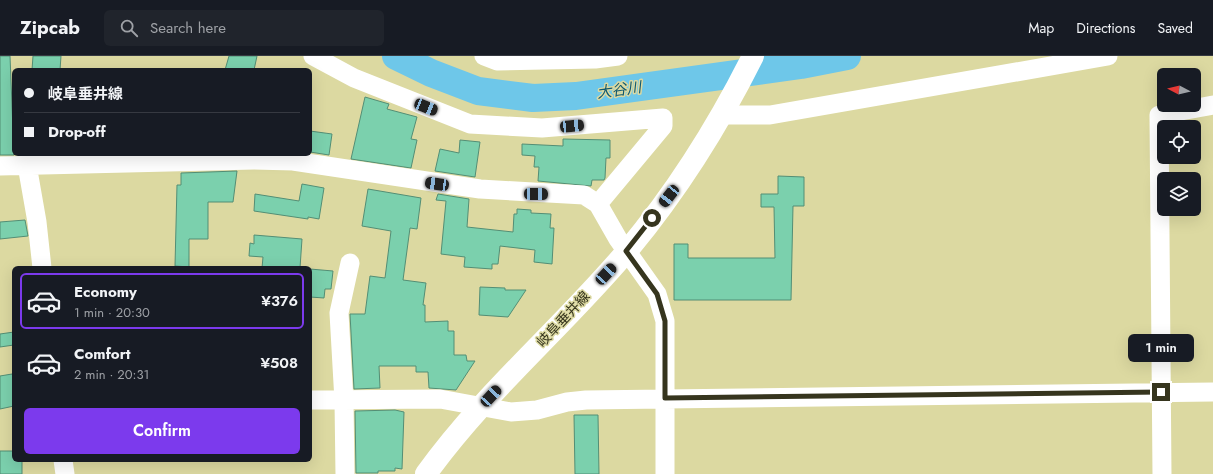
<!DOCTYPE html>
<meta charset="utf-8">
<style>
:root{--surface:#171b24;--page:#20242c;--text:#f1f3f6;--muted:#9ea1a6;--line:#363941;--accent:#7c3aed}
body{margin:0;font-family:Jost,"Noto Sans JP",sans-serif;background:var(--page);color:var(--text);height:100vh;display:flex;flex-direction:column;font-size:15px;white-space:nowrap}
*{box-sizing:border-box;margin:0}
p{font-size:13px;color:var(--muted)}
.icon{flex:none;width:22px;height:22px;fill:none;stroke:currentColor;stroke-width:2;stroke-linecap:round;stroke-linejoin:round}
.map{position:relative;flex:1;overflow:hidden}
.panel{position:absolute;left:12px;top:210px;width:300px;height:196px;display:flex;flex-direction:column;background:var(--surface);border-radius:6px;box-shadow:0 4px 16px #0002}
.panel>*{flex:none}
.hud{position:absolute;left:12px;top:12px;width:300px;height:88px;border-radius:6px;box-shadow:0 4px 16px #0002;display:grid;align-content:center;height:88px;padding:0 12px;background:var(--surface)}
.needle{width:26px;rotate:277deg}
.tools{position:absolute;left:1157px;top:12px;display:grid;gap:8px}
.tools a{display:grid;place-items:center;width:44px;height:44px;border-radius:6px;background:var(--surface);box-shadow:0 4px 16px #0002;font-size:20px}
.end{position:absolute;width:18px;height:18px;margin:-9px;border:5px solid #36351e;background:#fff;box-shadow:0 0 0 2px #fff}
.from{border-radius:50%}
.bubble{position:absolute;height:28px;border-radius:6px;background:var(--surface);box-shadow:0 4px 16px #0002;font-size:13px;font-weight:600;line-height:28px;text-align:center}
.car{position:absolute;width:12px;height:24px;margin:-12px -6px;border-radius:5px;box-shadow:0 0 3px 1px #0007;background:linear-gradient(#222 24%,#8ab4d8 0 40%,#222 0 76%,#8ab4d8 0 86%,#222 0)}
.hud b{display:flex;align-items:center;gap:14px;height:38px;font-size:15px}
.hud b+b{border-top:1px solid var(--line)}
.hud i{width:10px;height:10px;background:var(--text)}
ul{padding:7px 0 0;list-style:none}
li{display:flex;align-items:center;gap:12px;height:56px;margin:0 8px 6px;padding:0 4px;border:2px solid transparent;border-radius:6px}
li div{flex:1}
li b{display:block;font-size:15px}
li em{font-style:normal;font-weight:600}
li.current{border-color:var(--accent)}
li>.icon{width:36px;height:36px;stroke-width:1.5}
.action{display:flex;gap:8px;margin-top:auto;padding:8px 12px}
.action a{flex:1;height:46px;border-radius:6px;background:var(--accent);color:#fff;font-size:16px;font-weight:600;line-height:46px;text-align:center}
header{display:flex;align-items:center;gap:24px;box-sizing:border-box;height:56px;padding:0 20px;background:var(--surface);border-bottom:1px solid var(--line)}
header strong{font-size:19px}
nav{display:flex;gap:22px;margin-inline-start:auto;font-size:14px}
.search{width:280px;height:36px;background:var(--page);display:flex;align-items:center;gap:10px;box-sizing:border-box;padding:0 14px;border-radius:6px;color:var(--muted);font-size:15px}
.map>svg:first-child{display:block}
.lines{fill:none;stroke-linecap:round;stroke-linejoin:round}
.river{stroke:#6ec7e9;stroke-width:28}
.building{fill:#7bd0ad;stroke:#538e75}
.minor{stroke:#fff;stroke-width:19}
.major{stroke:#fff;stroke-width:22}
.route{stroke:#36351e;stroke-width:5}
.labels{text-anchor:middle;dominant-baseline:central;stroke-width:3;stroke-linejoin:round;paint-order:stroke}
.street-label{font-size:14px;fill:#36351e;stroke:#dcd9a1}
.water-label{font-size:15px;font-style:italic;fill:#0f5970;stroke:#dcd9a1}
</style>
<header>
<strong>Zipcab</strong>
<div class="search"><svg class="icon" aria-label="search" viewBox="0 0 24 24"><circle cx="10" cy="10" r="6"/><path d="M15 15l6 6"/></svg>Search here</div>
<nav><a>Map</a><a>Directions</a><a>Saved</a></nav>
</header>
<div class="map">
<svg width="1213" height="418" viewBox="0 0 1213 418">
<rect width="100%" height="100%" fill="#dcd9a1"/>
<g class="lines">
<path class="river" d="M396,0L431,17L478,35L533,42L576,40L801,9L847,0"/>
</g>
<path class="building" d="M0,0H10L14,99H0Z
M33,0H61L60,14H32Z
M229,0H257L254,14H225Z
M365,41L389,48L387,53L417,61L411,83L417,84L411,112L351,103Z
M310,75L332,78L329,99L310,96Z
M563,83L610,84V102H606L605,122L604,124H592L591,130L538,125L539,111H534L535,100L522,99V88L563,90Z
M460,84L480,86L475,121L435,115L440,93L459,97Z
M237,115L233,146H208V183H189V211L175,210L177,129H181V117Z
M778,120L804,121V150H793L791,244H674V188H688V202H775L774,151H761V138H778Z
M302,128L324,132L319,163L308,161V163L254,155L255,138L299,145Z
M368,133L421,142L417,173L410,172L403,224L426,227L423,249H425V266L448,265V275H454V299H466L467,305H475L456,334L429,332L428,316H416V310H379L380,332L354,333L350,258H365L370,220L385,222L391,175L362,170Z
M438,138L469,143L467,171L513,176L514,158H517V153L531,154V157L551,158L550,172H554L552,208L534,206L535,194L500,190L498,208H492V213L464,211L465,201L441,198L446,145L436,144Z
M25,164L28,180L0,183V166Z
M254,179L302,183L300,212H262L263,201L249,200L250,187L254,188Z
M310,213L333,215L331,233H325L324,242L310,241Z
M480,231L505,232V234H526L508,261L479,259Z
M14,276V289L0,291V278Z
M12,318L14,321V350L0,353V320Z
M395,354L404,356L402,413L395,412V415H378V417H356L355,355Z
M574,359H598L599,418H575Z
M0,395H14V404H22V418H0Z"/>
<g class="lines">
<path class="minor" d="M313,0L354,22L470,68L542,72L663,62V70L598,148
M484,0L497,5L595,3L618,0
M723,59H770L1108,0
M27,109L37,166L42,212
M0,110L254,104L293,105L480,133L584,139L598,148L618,183L657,238L665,265V418
M310,344L440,343L511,356L537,354L567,346L586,344L1213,336
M63,404L65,418
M345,418L344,345L339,257L350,207
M1162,418L1159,59L1213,49"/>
<path class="major" d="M426,418C484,337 563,271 627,195C677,135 718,70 753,0"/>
</g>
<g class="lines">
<path class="route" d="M652,162L626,195L657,238L665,265V342L1161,336"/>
</g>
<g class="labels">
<g class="street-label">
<text transform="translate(563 263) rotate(-47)">岐阜垂井線</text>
</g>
<g class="water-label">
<text transform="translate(619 34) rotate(-8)">大谷川</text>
</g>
</g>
</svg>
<div class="tools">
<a><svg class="needle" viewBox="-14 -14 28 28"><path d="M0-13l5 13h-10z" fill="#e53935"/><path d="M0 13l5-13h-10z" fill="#9ea1a6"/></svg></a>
<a><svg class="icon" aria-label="locate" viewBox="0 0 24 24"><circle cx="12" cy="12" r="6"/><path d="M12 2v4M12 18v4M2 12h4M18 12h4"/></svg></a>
<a><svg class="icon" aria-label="layers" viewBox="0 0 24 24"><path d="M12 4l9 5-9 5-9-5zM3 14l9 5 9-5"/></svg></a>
</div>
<i class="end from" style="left:652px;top:162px"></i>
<i class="end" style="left:1161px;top:336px"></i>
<div class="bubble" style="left:1128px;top:278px;width:66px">1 min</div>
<i class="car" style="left:426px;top:51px;rotate:112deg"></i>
<i class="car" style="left:572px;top:70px;rotate:85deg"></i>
<i class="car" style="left:437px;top:128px;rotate:278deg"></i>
<i class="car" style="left:536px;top:138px;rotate:91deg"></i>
<i class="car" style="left:669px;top:140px;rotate:218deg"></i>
<i class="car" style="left:606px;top:218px;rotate:43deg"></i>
<i class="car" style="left:491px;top:340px;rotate:43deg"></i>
<div class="hud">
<b><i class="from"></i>岐阜垂井線</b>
<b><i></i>Drop-off</b>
</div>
<section class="panel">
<ul>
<li class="current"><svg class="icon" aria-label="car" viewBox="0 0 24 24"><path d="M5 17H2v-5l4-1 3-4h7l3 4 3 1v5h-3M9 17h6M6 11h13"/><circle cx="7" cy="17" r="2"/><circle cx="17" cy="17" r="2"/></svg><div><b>Economy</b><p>1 min · 20:30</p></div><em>¥376</em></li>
<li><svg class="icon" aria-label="car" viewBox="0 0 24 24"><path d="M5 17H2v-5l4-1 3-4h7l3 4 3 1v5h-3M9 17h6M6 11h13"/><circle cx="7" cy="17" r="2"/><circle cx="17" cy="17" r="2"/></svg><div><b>Comfort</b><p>2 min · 20:31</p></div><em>¥508</em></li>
</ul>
<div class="action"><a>Confirm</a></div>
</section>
</div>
